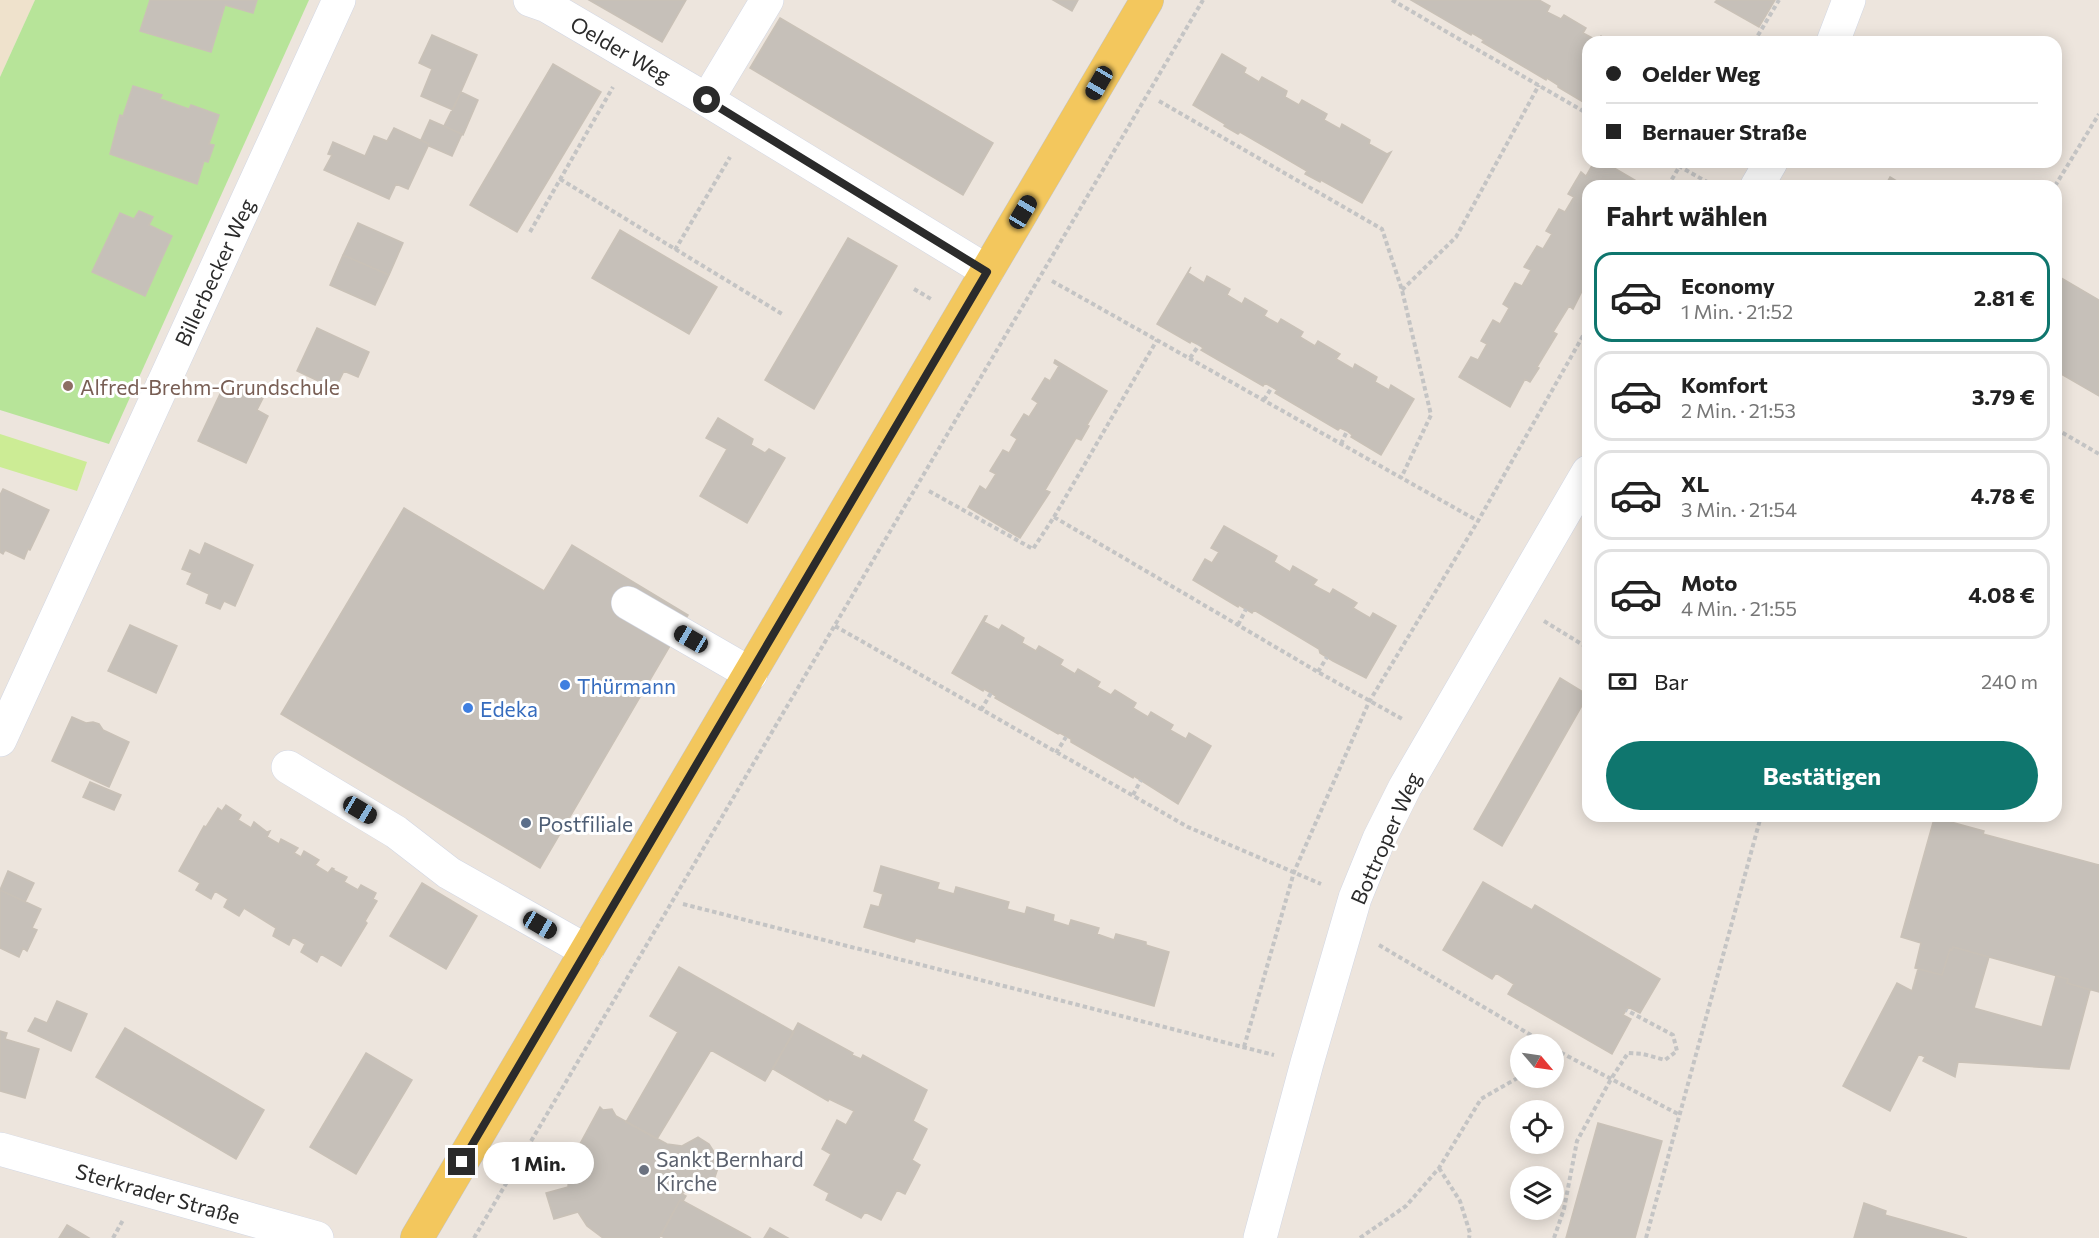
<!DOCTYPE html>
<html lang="de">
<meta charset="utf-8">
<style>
:root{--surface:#fff;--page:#f2f2f2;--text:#222;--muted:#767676;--line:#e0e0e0;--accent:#0f766e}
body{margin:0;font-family:Commissioner,sans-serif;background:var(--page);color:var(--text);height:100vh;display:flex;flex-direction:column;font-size:22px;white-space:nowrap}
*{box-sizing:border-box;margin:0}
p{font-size:20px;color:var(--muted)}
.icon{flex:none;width:33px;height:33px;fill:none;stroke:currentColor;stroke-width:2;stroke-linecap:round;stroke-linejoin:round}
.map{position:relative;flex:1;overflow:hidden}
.sheet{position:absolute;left:1582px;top:180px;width:480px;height:642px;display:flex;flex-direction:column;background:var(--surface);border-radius:18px;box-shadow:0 3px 15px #0003}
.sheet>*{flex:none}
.guide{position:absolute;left:1582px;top:36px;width:480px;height:132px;border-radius:18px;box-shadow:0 3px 15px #0003;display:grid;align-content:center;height:132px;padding:0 24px;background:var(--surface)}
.needle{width:39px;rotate:119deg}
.buttons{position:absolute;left:1510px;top:1034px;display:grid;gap:12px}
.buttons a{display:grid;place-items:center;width:54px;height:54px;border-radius:50%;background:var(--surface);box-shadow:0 3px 15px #0003;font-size:30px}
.end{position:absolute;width:27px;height:27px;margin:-14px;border:8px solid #2b2b2b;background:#fff;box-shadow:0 0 0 3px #fff}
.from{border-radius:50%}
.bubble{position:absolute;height:42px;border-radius:21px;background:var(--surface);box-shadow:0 3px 15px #0003;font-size:20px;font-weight:700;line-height:42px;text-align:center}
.car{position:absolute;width:18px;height:36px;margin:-18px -9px;border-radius:8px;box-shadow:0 0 4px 2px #0007;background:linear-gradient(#222 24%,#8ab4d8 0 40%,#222 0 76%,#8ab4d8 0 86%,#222 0)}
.guide b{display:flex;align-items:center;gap:21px;height:57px;font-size:22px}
.guide b+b{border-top:2px solid var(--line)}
.guide i{width:15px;height:15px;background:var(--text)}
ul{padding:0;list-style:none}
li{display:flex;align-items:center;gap:18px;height:90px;margin:0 12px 9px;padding:0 12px;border:3px solid var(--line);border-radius:18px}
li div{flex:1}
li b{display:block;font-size:22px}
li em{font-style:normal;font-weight:700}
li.active{border-color:var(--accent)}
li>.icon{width:54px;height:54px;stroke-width:1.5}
h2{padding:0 24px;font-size:27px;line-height:72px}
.pay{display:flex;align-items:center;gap:15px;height:66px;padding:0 24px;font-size:22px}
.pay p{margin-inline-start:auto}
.button{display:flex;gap:12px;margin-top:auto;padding:12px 24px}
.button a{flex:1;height:69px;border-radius:36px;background:var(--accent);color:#fff;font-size:24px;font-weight:700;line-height:69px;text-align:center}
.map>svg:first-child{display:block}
.education{fill:#efe2cc}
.green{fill:#b7e499}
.pitch{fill:#ccec95}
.building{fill:#c6c0b9;stroke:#c9c1b7;stroke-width:1.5}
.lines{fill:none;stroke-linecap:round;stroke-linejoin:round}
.minor-casing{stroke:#d2d7e4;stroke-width:34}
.major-casing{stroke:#c4c4c4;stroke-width:34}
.path{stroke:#c4c4c4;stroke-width:4;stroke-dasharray:4.5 3;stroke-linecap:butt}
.minor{stroke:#fff;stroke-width:33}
.major{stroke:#f3c75d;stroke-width:33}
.route{stroke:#2b2b2b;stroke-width:8}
.education-dot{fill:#8d6e63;stroke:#fff;stroke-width:2}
.shop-dot{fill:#3f7fe0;stroke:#fff;stroke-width:2}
.service-dot{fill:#5c6f8a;stroke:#fff;stroke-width:2}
.worship-dot{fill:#6b7280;stroke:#fff;stroke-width:2}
.labels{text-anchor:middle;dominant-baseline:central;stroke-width:6;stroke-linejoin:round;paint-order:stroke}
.street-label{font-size:21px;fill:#2b2b2b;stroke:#fff}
.education-label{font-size:21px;fill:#785e54;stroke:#fff;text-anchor:start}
.shop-label{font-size:21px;fill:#366cbe;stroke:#fff;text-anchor:start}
.service-label{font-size:21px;fill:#4e5e75;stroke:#fff;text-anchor:start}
.worship-label{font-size:21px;fill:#5b616d;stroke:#fff;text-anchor:start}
</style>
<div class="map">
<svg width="2099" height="1238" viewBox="0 0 2099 1238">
<rect width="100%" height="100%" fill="#ede5dd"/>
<path class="education" d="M0,0H35L0,77Z"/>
<path class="green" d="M35,0H309L109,444L0,410V77Z"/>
<path class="pitch" d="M0,434L87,462L77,491L0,467Z"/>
<path class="building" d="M150,0H257L253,13L225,5L211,52L140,31Z
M589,0H686L662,42Z
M1053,0H1078L1072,11Z
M1411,0H1539L1550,6L1547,12L1561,19L1564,15L1586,28L1583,33L1598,41L1601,36L1610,42H1588V105L1558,87V85L1547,78L1546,80L1482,42L1484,40L1472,33L1471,35Z
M1717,0H1775L1759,27L1715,2Z
M780,18L993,143L963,195L750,68Z
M432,35L477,55L453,110L421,96L432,69L419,63Z
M1222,54L1246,68L1244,73L1259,82L1262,77L1287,91L1285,97L1299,105L1302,100L1327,114L1324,120L1340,129L1342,124L1370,140L1369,144L1387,154L1391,152L1362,203L1321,180L1320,182L1305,174L1307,171L1240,132L1238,134L1224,126L1225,124L1193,105Z
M553,64L601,92L517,232L470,205Z
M133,86L162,95L160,99L189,109L191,105L219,115L209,144L214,145L208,162L204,161L197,184L110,154L120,115L123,116Z
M461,92L478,100L463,135L444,126Z
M430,120L462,134L452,156L429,146V144L421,140Z
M394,128L429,144L408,189L396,184L389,199L324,170L332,155L328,154L333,142L365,156L374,136L387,141Z
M1594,162H1604L1645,186H1588V279L1573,309L1569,306L1553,332L1557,334L1537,367L1539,368L1530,382L1525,379L1510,407L1459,377L1471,357L1478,360L1487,344L1481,341L1493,320L1500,324L1509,308L1503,304L1515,283L1522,286L1531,270L1524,267L1537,246L1543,249L1552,234L1546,231L1559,209L1565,212L1574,197L1568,194L1581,172L1586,176Z
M1890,177L1905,186H1885Z
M139,211L153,217L149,225L172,236L145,296L92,272L120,213L134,219Z
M358,223L403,243L389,275L343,255Z
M620,230L717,287L689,334L592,278Z
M848,238L897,266L814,409L765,380Z
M343,255L389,275L375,305L330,285Z
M1191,267L1188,273L1204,283L1207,276L1230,289L1227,295L1242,304L1245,298L1267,311L1264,316L1278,324L1281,319L1303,332L1300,337L1315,346L1318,341L1340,354L1336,359L1353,369L1355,364L1377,377L1375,382L1389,390L1391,385L1414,399L1381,455L1351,437L1352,435L1347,431L1340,428L1338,430L1275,393L1277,390L1265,383L1263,386L1201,350L1203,348L1199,345L1191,341L1190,343L1157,324Z
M2056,275L2099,300V396L2056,371Z
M317,328L369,352L358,377L344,371L335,389L297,371Z
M1055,360L1107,391L1087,425L1089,426L1081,440L1076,438L1045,490L1050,492L1020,538L968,507L980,486L986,490L996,474L990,471L1003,450L1009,453L1017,439L1011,435L1024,414L1029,417L1038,403L1032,399L1045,378L1050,381L1059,366L1054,363Z
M237,386L263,398L257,410L268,416L246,463L198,441L220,394L230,398Z
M718,418L753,439L751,445L765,453L769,449L785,458L747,523L700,496L727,449L706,438Z
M3,489L49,510L30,550L28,549L24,559L5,550L3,554L0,552V495Z
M404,508L544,591L572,545L688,615L540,868L281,714Z
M1224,526L1277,556L1274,562L1290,572L1293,566L1317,580L1313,585L1330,594L1333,589L1357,603L1353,608L1370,618L1373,613L1396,626L1366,678L1333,661L1320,653L1319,649L1254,610L1252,613L1239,605L1238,607L1193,580L1205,559L1212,563L1219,552L1211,548Z
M205,543L253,565L235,606L224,601L220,609L206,603L209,594L187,584L192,573L182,569L190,550L200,555Z
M985,616H987L984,622L999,630L1002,625L1024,638L1022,643L1036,651L1039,646L1063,660L1060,665L1075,674L1078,669L1100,682L1097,687L1111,695L1115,690L1136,703L1133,708L1148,717L1151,712L1173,725L1170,730L1186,739L1189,733L1211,746L1178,804L1134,776L1133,778L1071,742V739L1060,733L1058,734L995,698L996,696L991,693L984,689L983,691L952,673Z
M130,625L177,646L156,693L108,671Z
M1560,678L1588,695L1502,846L1474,829Z
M72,717L86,723L93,722L99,724L103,730L129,742L109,787L52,761Z
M90,782L121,795L114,810L83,797Z
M226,805L241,815L238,820L251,828L254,822L267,832L270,831L267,837L279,844L281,839L298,848L294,853L301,857L304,851L319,860L315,865L328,873L332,868L334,869L333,870L347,877L344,882L358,890L361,885L376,893L373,899L377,901L365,921L367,923L341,966L321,954L317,962L301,952L305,944L293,937L289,945L273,936L276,928L244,908L239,916L224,907L228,899L215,891L211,899L196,890L200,883L179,871L204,826L206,827L218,808L222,811Z
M1934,819L1940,821V819L1984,831L1983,834L2099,865V864V992L2067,983L2068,979L1953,947L1952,950L1950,949L1942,975L1915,968L1921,943L1901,937Z
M881,866L939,883L937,889L954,894L956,887L1009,902L1007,909L1025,914L1027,907L1054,915L1053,921L1069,926L1071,920L1099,928L1097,934L1114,940L1116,934L1146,942V945L1169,952L1154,1006L916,938L914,942L864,927L871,905L879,907L883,894L874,891Z
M8,871L34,883L25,902L0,890Z
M1483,882L1532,910L1535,905L1660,979L1640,1013L1628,1007L1623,1015L1631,1019L1612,1054L1508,994L1514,984L1496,973L1492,979L1443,950Z
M422,883L477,916L446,969L390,936Z
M0,890L41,909L32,928L37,930L27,951L23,948L19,957L0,948Z
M1953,947L1989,957L1974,1008L2042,1027L2056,976L2068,979L2067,983L2090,990L2069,1069L1958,1062L1955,1077L1923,1061L1925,1057L1919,1054L1890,1111L1843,1086L1897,983L1912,991L1918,969L1942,975L1950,949L1952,950Z
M679,967L794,1032L765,1081L711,1050L657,1139L626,1122L678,1032L650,1016Z
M57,1001L87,1014L71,1051L28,1031L35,1018L47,1023Z
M798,1023L853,1053L852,1055L861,1059L863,1055L927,1090L913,1121L927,1129L912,1160L920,1165L905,1194L897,1190L881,1220L865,1212L861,1218L826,1200L829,1193L814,1185L831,1154L822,1149L837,1120L846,1125L854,1111L829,1099L828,1101L773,1069Z
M125,1028L264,1110L236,1159L96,1077Z
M0,1031L7,1033L5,1039L39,1049L25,1098L0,1091Z
M366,1053L412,1080L356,1174L310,1147Z
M600,1107L603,1110L612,1109L616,1116L667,1144L682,1146L698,1137L709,1144L716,1155L718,1168L712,1186L698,1185L689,1188L682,1194L686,1196L683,1201L680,1200L659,1238H603L587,1226L578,1212L554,1219L546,1193L568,1187L569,1173L575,1153Z
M1598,1123L1662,1141L1635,1238H1566Z
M680,1200L683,1201L751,1238H665L661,1236Z
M1864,1203L1886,1211L1885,1215L1967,1238H1854Z
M67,1225L89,1238H59Z
M770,1228L788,1238H764Z"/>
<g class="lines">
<g class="minor-casing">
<path id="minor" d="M530,0L547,6L707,100L987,271
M1833,42L1849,0
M707,100L767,0
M1757,186L1771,162
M628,603L751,674
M0,740L339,0
M288,767L396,832L449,873L587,951
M0,1149L317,1238
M1260,1238L1307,1063L1355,898L1379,839L1405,787L1434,737L1588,472"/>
</g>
<g class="major-casing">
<path id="major" d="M417,1238L1147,0"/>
</g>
<path class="path" d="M1392,0L1588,114
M1754,42L1779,0
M1159,101L1382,229L1402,290L1431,415L1401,478
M1672,162L1714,186
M560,179L782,314
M1668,186L1682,162
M2055,186L2099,114
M530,232L613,87
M675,250L730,157
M1052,281L1478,521
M914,289L931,299
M1402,290L1456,237L1539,85
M1190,358L1199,345
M1264,400L1272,387
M2056,429L2099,454
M1341,444L1347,431
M929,491L1033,549L1054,517L1318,672L1404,720
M1054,517L1157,340
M1544,621L1588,648
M1238,625L1246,609
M835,626L1188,827L1321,884
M1318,672L1327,657
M981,710L991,693
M1056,753L1066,737
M1133,795L1141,780
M683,904L1274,1055
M1379,945L1546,1044
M1244,1047L1294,872L1369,702L1478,521L1588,327
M1554,1049L1680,1115
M1439,1168L1460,1201L1470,1233L1469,1238
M113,1238L123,1220
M474,1238L1203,0
M1360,1238L1406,1206L1439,1168L1481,1099L1521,1076
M1554,1238L1564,1209L1577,1141L1611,1079L1628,1053L1643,1054L1665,1060L1677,1051L1673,1035L1626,1010
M1646,1238L1761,816"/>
<use href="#minor" class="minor"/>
<use href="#major" class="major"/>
</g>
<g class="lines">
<path class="route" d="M462,1162L987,272L707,100"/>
</g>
<circle class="education-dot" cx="68" cy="386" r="6"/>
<g class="shop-dot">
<circle cx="565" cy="685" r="6"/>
<circle cx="468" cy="708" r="6"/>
</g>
<circle class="service-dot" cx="526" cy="823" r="6"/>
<circle class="worship-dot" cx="644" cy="1170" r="6"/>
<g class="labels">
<g class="street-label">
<text transform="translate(621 49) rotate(30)">Oelder Weg</text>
<text transform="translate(214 272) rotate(-65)">Billerbecker Weg</text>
<text transform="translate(1385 838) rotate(-66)">Bottroper Weg</text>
<text transform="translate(158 1193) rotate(16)">Sterkrader Straße</text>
</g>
<g class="education-label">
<text x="80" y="386">Alfred-Brehm-Grundschule</text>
</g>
<g class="shop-label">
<text x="577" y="685">Thürmann</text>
<text x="480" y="708">Edeka</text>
</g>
<g class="service-label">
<text x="538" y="823">Postfiliale</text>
</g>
<g class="worship-label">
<text x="656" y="1158">Sankt Bernhard<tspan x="656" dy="24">Kirche</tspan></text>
</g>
</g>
</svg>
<div class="buttons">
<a><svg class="needle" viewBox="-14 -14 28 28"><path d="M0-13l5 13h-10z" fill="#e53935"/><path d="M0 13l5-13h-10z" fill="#767676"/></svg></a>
<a><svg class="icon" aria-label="locate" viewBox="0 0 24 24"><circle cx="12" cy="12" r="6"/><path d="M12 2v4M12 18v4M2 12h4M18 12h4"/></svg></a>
<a><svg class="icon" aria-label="layers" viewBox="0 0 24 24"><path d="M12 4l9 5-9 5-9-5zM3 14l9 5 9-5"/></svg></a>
</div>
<i class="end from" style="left:707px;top:100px"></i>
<i class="end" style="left:462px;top:1162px"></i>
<div class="bubble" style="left:483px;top:1142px;width:111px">1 Min.</div>
<i class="car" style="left:1099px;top:83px;rotate:210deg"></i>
<i class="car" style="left:1023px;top:212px;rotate:31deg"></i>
<i class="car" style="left:691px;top:639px;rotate:300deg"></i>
<i class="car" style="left:360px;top:810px;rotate:121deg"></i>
<i class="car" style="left:540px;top:925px;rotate:120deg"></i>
<div class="guide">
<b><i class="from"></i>Oelder Weg</b>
<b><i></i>Bernauer Straße</b>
</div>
<section class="sheet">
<h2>Fahrt wählen</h2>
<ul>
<li class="active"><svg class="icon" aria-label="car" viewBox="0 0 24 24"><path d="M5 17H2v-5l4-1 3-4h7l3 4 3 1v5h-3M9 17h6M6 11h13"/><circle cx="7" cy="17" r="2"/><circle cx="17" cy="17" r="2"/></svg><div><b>Economy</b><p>1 Min. · 21:52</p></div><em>2.81 €</em></li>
<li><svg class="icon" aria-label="car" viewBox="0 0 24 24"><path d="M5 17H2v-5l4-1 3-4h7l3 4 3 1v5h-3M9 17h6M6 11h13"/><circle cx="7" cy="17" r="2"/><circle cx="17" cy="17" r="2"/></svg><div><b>Komfort</b><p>2 Min. · 21:53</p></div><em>3.79 €</em></li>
<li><svg class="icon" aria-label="car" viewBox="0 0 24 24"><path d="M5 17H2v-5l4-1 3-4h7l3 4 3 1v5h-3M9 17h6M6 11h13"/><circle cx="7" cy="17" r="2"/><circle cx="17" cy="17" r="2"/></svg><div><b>XL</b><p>3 Min. · 21:54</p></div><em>4.78 €</em></li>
<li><svg class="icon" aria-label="car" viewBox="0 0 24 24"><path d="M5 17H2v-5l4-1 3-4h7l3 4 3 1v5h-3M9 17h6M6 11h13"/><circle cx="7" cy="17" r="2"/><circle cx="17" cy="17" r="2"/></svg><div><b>Moto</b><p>4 Min. · 21:55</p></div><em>4.08 €</em></li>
</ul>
<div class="pay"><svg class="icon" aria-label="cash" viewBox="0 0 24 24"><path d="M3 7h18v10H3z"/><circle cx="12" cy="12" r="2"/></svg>Bar<p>240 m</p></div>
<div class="button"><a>Bestätigen</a></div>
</section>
</div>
